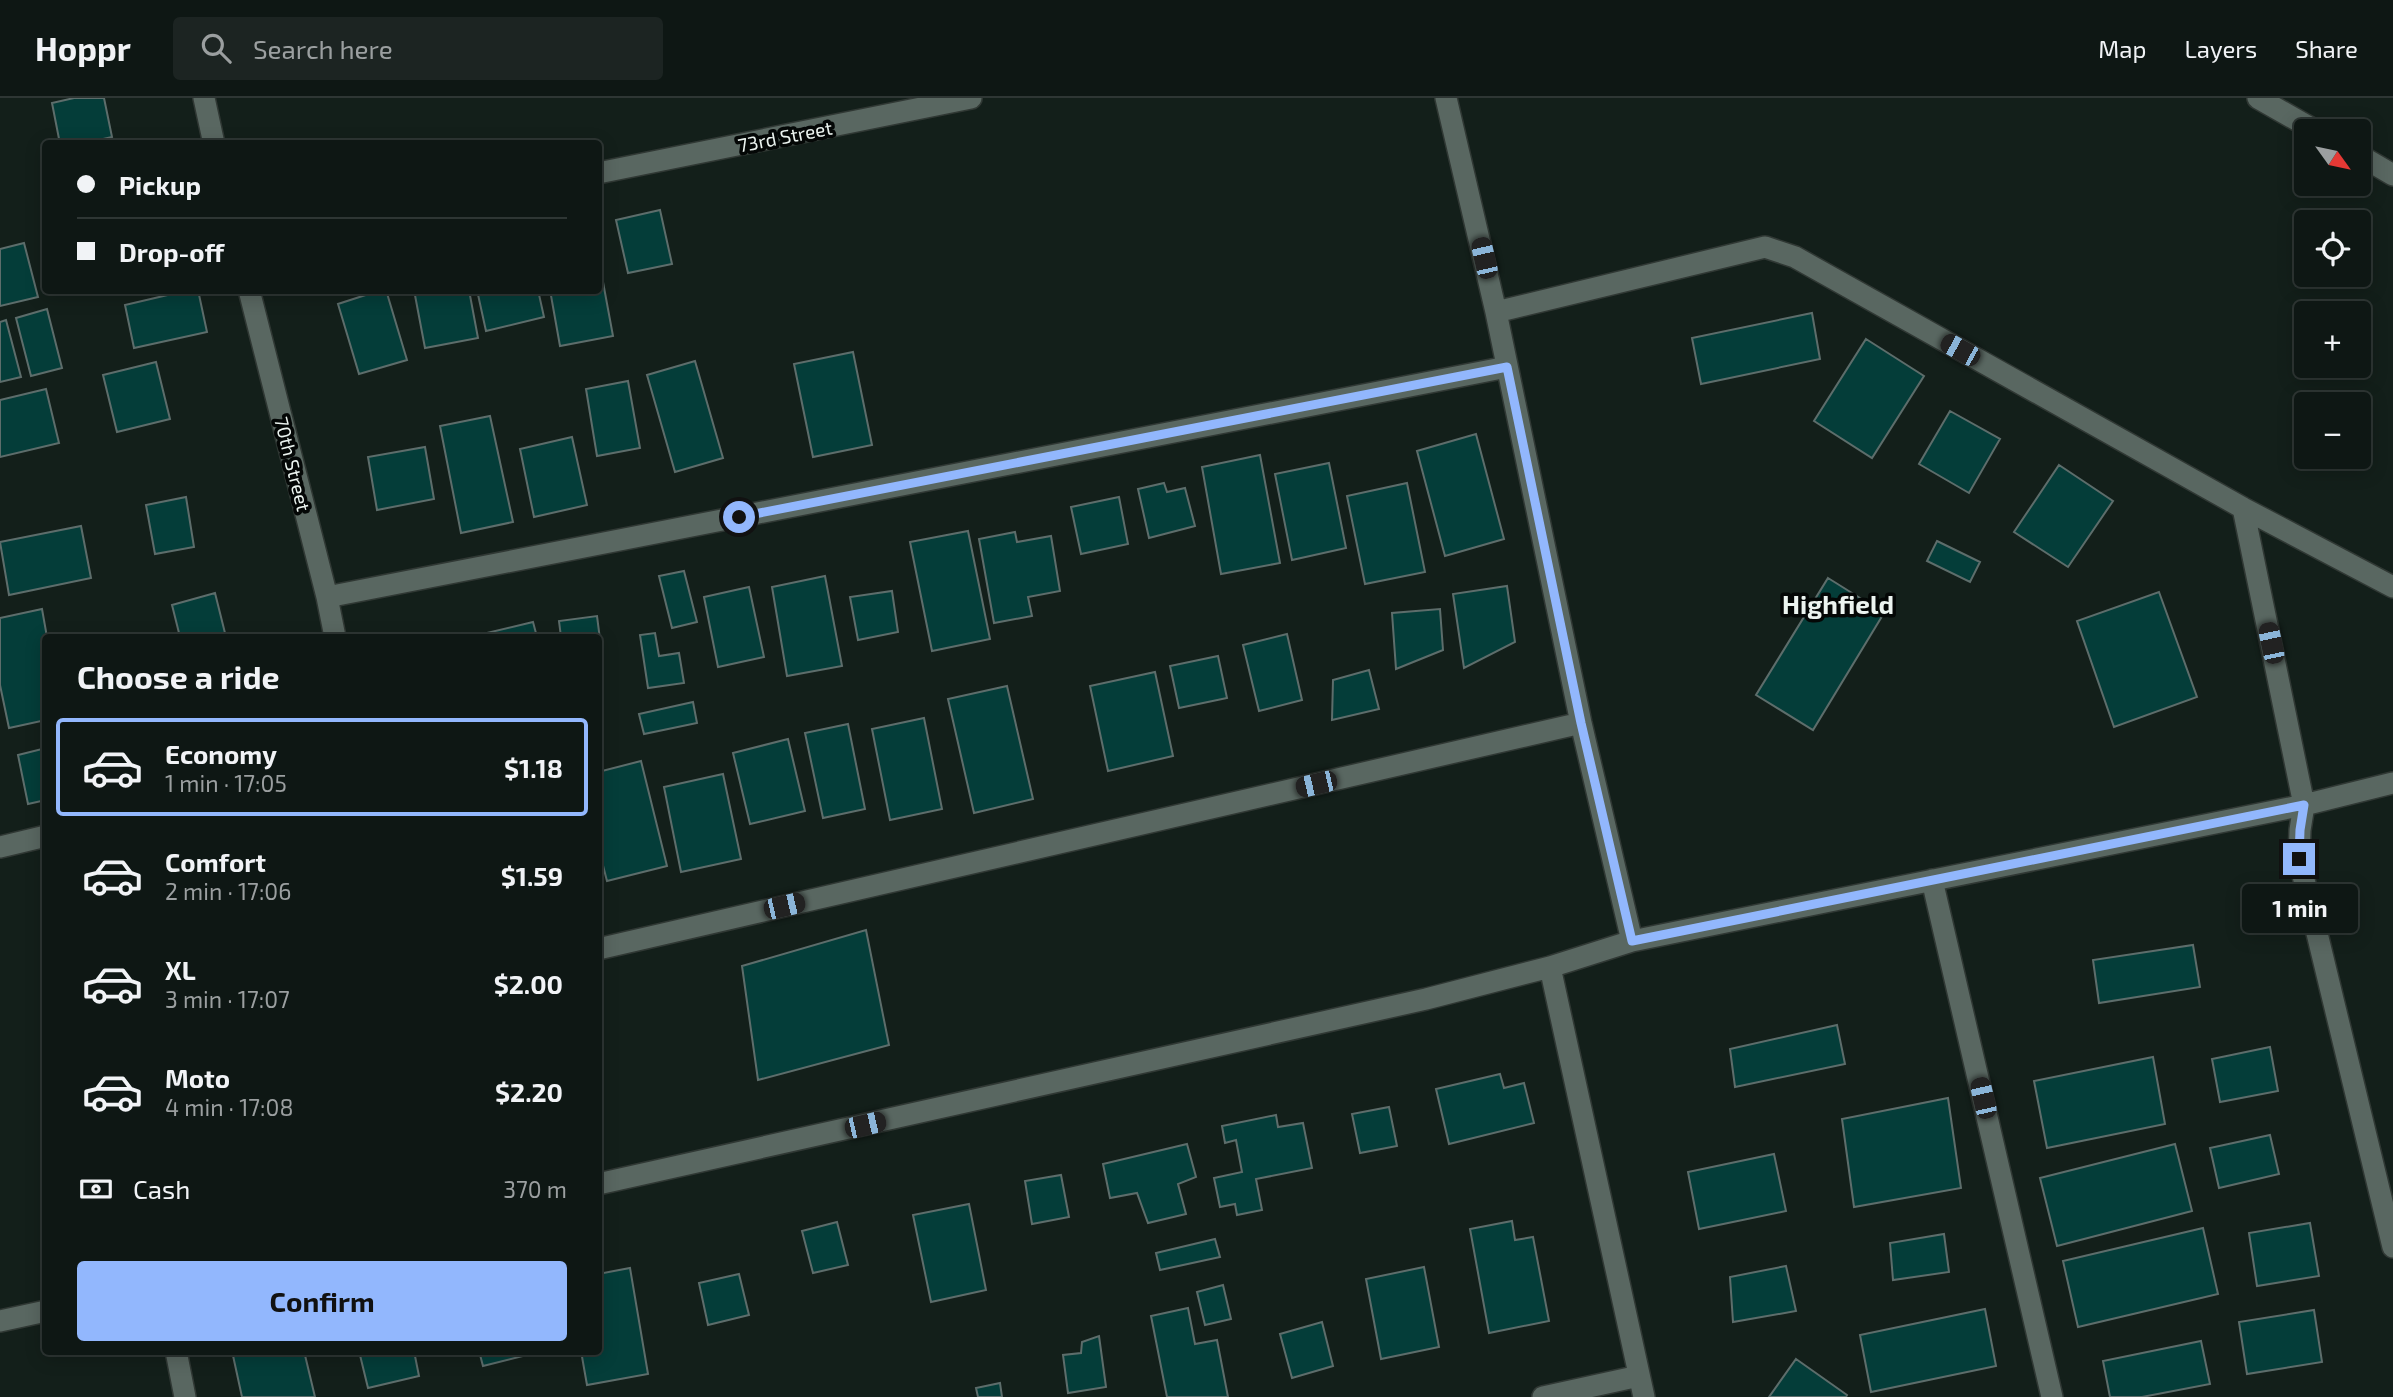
<!DOCTYPE html>
<meta charset="utf-8">
<style>
:root{--surface:#0e1714;--page:#1c2422;--text:#f1f3f6;--muted:#9b9fa0;--line:#2e3634;--accent:#92b7fd}
body{margin:0;font-family:"Exo 2",sans-serif;background:var(--page);color:var(--text);height:100vh;display:flex;flex-direction:column;font-size:26px;white-space:nowrap}
*{box-sizing:border-box;margin:0}
p{font-size:23px;color:var(--muted)}
.icon{flex:none;width:38px;height:38px;fill:none;stroke:currentColor;stroke-width:2;stroke-linecap:round;stroke-linejoin:round}
.map{position:relative;flex:1;overflow:hidden}
.details{position:absolute;left:42px;top:536px;width:560px;height:721px;display:flex;flex-direction:column;background:var(--surface);border-radius:7px;box-shadow:0 4px 18px #0003,0 0 0 2px var(--line)}
.details>*{flex:none}
.hud{position:absolute;left:42px;top:42px;width:560px;height:154px;border-radius:7px;box-shadow:0 4px 18px #0003,0 0 0 2px var(--line);display:grid;align-content:center;height:154px;padding:0 35px;background:var(--surface)}
.needle{width:46px;rotate:123deg}
.buttons{position:absolute;left:2294px;top:21px;display:grid;gap:14px}
.buttons a{display:grid;place-items:center;width:77px;height:77px;border-radius:7px;background:var(--surface);box-shadow:0 4px 18px #0003,0 0 0 2px var(--line);font-size:35px}
.end{position:absolute;width:32px;height:32px;margin:-16px;border:9px solid #92b7fd;background:#111;box-shadow:0 0 0 4px #111}
.from{border-radius:50%}
.bubble{position:absolute;height:49px;border-radius:7px;background:var(--surface);box-shadow:0 4px 18px #0003,0 0 0 2px var(--line);font-size:23px;font-weight:700;line-height:49px;text-align:center}
.car{position:absolute;width:21px;height:42px;margin:-21px -10px;border-radius:9px;box-shadow:0 0 5px 2px #0007;background:linear-gradient(#222 24%,#8ab4d8 0 40%,#222 0 76%,#8ab4d8 0 86%,#222 0)}
.hud b{display:flex;align-items:center;gap:24px;height:66px;font-size:26px}
.hud b+b{border-top:2px solid var(--line)}
.hud i{width:18px;height:18px;background:var(--text)}
ul{padding:0;list-style:none}
li{display:flex;align-items:center;gap:21px;height:98px;margin:0 14px 10px;padding:0 21px;border:4px solid transparent;border-radius:7px}
li div{flex:1}
li b{display:block;font-size:26px}
li em{font-style:normal;font-weight:700}
li.selected{border-color:var(--accent)}
li>.icon{width:63px;height:63px;stroke-width:1.5}
h2{padding:0 35px;font-size:32px;line-height:84px}
.pay{display:flex;align-items:center;gap:18px;height:77px;padding:0 35px;font-size:26px}
.pay p{margin-inline-start:auto}
.cta{display:flex;gap:14px;margin-top:auto;padding:14px 35px}
.cta a{flex:1;height:80px;border-radius:7px;background:var(--accent);color:#111;font-size:28px;font-weight:700;line-height:80px;text-align:center}
header{display:flex;align-items:center;gap:42px;box-sizing:border-box;height:98px;padding:0 35px;background:var(--surface);border-bottom:2px solid var(--line)}
header strong{font-size:33px}
nav{display:flex;gap:38px;margin-inline-start:auto;font-size:24px}
.search{width:490px;height:63px;background:var(--page);display:flex;align-items:center;gap:18px;box-sizing:border-box;padding:0 24px;border-radius:7px;color:var(--muted);font-size:26px}
.map>svg:first-child{display:block}
.building{fill:#043d39;stroke:#5d6d6b;stroke-width:2}
.lines{fill:none;stroke-linecap:round;stroke-linejoin:round}
.minor-casing{stroke:#303834;stroke-width:24}
.minor{stroke:#596761;stroke-width:21}
.route{stroke:#92b7fd;stroke-width:9}
.labels{text-anchor:middle;dominant-baseline:central;stroke-width:7;stroke-linejoin:round;paint-order:stroke}
.street-label{font-size:19px;fill:#ecf4f0;stroke:#040706}
.district-label{font-size:26px;font-weight:bold;fill:#ecf4f0;stroke:#040706}
</style>
<header>
<strong>Hoppr</strong>
<div class="search"><svg class="icon" aria-label="search" viewBox="0 0 24 24"><circle cx="10" cy="10" r="6"/><path d="M15 15l6 6"/></svg>Search here</div>
<nav><a>Map</a><a>Layers</a><a>Share</a></nav>
</header>
<div class="map">
<svg width="2393" height="1299" viewBox="0 0 2393 1299">
<rect width="100%" height="100%" fill="#131f1a"/>
<path class="building" d="M74,0H104L112,39L81,46H60L52,5Z
M660,112L672,166L628,175L616,122Z
M24,145L38,199L0,208V151Z
M598,157L613,238L560,248L550,192H598Z
M189,192H198L207,234L134,250L125,207Z
M381,192H386L407,262L359,276L338,206Z
M414,192H469L478,240L425,250Z
M477,192H538L544,219L486,233Z
M47,211L62,270L31,278L16,220Z
M1812,215L1820,261L1701,286L1692,240Z
M6,222L21,279L0,284V224Z
M1866,241L1924,278L1872,360L1814,323Z
M853,254L872,347L813,359L794,266Z
M695,263L723,360L675,374L647,277Z
M156,264L170,321L117,334L103,277Z
M628,283L640,350L597,358L586,291Z
M46,291L59,345L0,359V302Z
M1950,313L2000,341L1969,395L1919,366Z
M490,318L513,424L461,435L440,328Z
M1476,336L1504,441L1445,458L1417,353Z
M572,339L587,407L534,419L520,351Z
M425,349L434,401L377,412L368,359Z
M1260,357L1280,465L1221,476L1202,369Z
M1329,365L1346,450L1292,462L1275,376Z
M2059,367L2113,403L2068,469L2014,434Z
M1164,385L1167,394L1185,390L1195,428L1149,440L1138,391Z
M1407,385L1425,474L1365,486L1347,398Z
M186,399L194,449L155,456L146,407Z
M1119,399L1128,446L1081,456L1071,409Z
M81,428L91,480L9,497L0,444Z
M968,433L990,541L932,553L910,444Z
M1015,434L1017,444L1051,438L1060,493L1028,499L1032,518L994,525L979,441Z
M1937,443L1980,464L1970,484L1927,463Z
M684,473L697,524L672,530L659,478Z
M825,478L842,568L787,578L772,489Z
M1828,480L1884,515L1813,632L1756,597Z
M1507,488L1515,544L1464,570L1453,496Z
M749,489L764,559L718,569L704,499Z
M892,493L898,534L858,542L850,499Z
M2159,494L2197,599L2114,629L2077,523Z
M215,495L226,539H180L172,507Z
M42,511L47,539L46,622L9,630L0,587V520Z
M1440,511L1443,552L1396,571L1392,515Z
M597,518L602,557H598V539H561L559,523Z
M533,524L537,539H474V538Z
M655,535L659,558L679,555L684,585L648,590L640,537Z
M1287,536L1302,602L1259,613L1243,547Z
M1218,558L1227,600L1179,610L1170,568Z
M1369,572L1379,611L1332,622L1333,582Z
M1155,574L1173,658L1108,673L1090,588Z
M1007,588L1033,701L974,715L948,601Z
M693,604L697,625L644,636L639,616Z
M924,620L942,711L890,722L872,631Z
M848,626L865,711L823,720L805,635Z
M788,641L805,713L750,726L733,655Z
M46,650V702L28,706L18,657Z
M641,663L667,768L607,783L598,748V674Z
M723,676L741,761L681,774L664,689Z
M866,832L889,947L758,982L742,868Z
M2193,847L2200,889L2099,905L2093,862Z
M1837,927L1845,966L1735,989L1730,951Z
M2270,949L2278,993L2220,1004L2212,961Z
M2153,959L2165,1026L2047,1050L2034,983Z
M1500,976L1504,990L1524,985L1534,1025L1449,1046L1436,991Z
M1948,1000L1961,1090L1854,1109L1842,1021Z
M1389,1009L1397,1048L1360,1055L1352,1016Z
M1276,1017L1278,1029L1303,1025L1312,1070L1256,1081L1262,1112L1237,1117L1235,1106L1220,1109L1214,1080L1242,1074L1236,1042L1225,1045L1222,1028Z
M2270,1037L2279,1076L2219,1090L2210,1050Z
M1187,1046L1196,1079L1178,1086L1186,1116L1148,1125L1137,1095L1110,1100L1103,1066Z
M2175,1046L2192,1113L2057,1148L2040,1080Z
M1774,1056L1786,1113L1699,1131L1688,1074Z
M1061,1077L1069,1119L1032,1126L1025,1083Z
M969,1106L986,1192L931,1204L913,1117Z
M1512,1123L1515,1142L1533,1139L1549,1223L1489,1235L1470,1131Z
M837,1124L848,1167L813,1175L802,1133Z
M2310,1125L2319,1178L2257,1188L2249,1135Z
M2203,1130L2218,1196L2078,1229L2063,1163Z
M1944,1136L1949,1174L1893,1182L1890,1145Z
M1215,1141L1220,1159L1160,1172L1156,1155Z
M1786,1168L1796,1213L1733,1224L1730,1179Z
M1424,1169L1439,1249L1381,1261L1366,1181Z
M630,1170L648,1276L587,1287L581,1253H598V1176Z
M739,1176L749,1217L708,1227L699,1185Z
M1223,1187L1231,1221L1205,1227L1197,1194Z
M1188,1210L1195,1246L1217,1242L1228,1299H1167L1151,1218Z
M1985,1211L1996,1268L1871,1294L1860,1237Z
M2314,1212L2322,1264L2247,1276L2239,1224Z
M1322,1224L1333,1268L1292,1280L1280,1236Z
M1099,1238L1106,1289L1068,1295L1063,1257L1081,1255L1082,1244Z
M2201,1243L2210,1286L2142,1299H2110L2103,1263Z
M232,1253H304L315,1299H242Z
M359,1253H414L419,1278L368,1290Z
M479,1253H538L539,1254L483,1268Z
M1796,1261L1847,1297L1846,1299H1769Z
M1000,1285L1002,1299H978L976,1290Z"/>
<g class="lines">
<g class="minor-casing">
<path id="minor" d="M204,0L214,46
M1446,0L1496,214L1581,625L1632,843
M2258,0L2316,33
M2359,57L2393,77
M598,75L971,0
M249,192L327,499L335,539
M1496,214L1765,149L1795,159L2243,410L2393,489
M2243,410L2304,707L2300,732L2299,761L2393,1149
M327,499L1507,269
M0,749L46,738
M1932,782L2052,1299
M598,851L1581,625
M1550,869L1644,1299
M598,1086L1426,901L1550,869L1632,843L2304,707L2393,685
M0,1223L46,1213
M176,1253L185,1299
M1543,1299L1639,1278"/>
</g>
<use href="#minor" class="minor"/>
</g>
<g class="lines">
<path class="route" d="M739,419L1507,269L1581,625L1632,843L2304,707L2300,732L2299,761"/>
</g>
<g class="labels">
<g class="street-label">
<text transform="translate(785 38) rotate(-11)">73rd Street</text>
<text transform="translate(293 366) rotate(76)">70th Street</text>
</g>
<g class="district-label">
<text x="1838" y="505">Highfield</text>
</g>
</g>
</svg>
<div class="buttons">
<a><svg class="needle" viewBox="-14 -14 28 28"><path d="M0-13l5 13h-10z" fill="#e53935"/><path d="M0 13l5-13h-10z" fill="#9b9fa0"/></svg></a>
<a><svg class="icon" aria-label="locate" viewBox="0 0 24 24"><circle cx="12" cy="12" r="6"/><path d="M12 2v4M12 18v4M2 12h4M18 12h4"/></svg></a>
<a>+</a>
<a>−</a>
</div>
<i class="end from" style="left:739px;top:419px"></i>
<i class="end" style="left:2299px;top:761px"></i>
<div class="bubble" style="left:2242px;top:786px;width:116px">1 min</div>
<i class="car" style="left:1484px;top:160px;rotate:347deg"></i>
<i class="car" style="left:1960px;top:252px;rotate:299deg"></i>
<i class="car" style="left:2271px;top:545px;rotate:348deg"></i>
<i class="car" style="left:1316px;top:686px;rotate:257deg"></i>
<i class="car" style="left:784px;top:808px;rotate:77deg"></i>
<i class="car" style="left:1983px;top:1000px;rotate:347deg"></i>
<i class="car" style="left:865px;top:1027px;rotate:77deg"></i>
<div class="hud">
<b><i class="from"></i>Pickup</b>
<b><i></i>Drop-off</b>
</div>
<section class="details">
<h2>Choose a ride</h2>
<ul>
<li class="selected"><svg class="icon" aria-label="car" viewBox="0 0 24 24"><path d="M5 17H2v-5l4-1 3-4h7l3 4 3 1v5h-3M9 17h6M6 11h13"/><circle cx="7" cy="17" r="2"/><circle cx="17" cy="17" r="2"/></svg><div><b>Economy</b><p>1 min · 17:05</p></div><em>$1.18</em></li>
<li><svg class="icon" aria-label="car" viewBox="0 0 24 24"><path d="M5 17H2v-5l4-1 3-4h7l3 4 3 1v5h-3M9 17h6M6 11h13"/><circle cx="7" cy="17" r="2"/><circle cx="17" cy="17" r="2"/></svg><div><b>Comfort</b><p>2 min · 17:06</p></div><em>$1.59</em></li>
<li><svg class="icon" aria-label="car" viewBox="0 0 24 24"><path d="M5 17H2v-5l4-1 3-4h7l3 4 3 1v5h-3M9 17h6M6 11h13"/><circle cx="7" cy="17" r="2"/><circle cx="17" cy="17" r="2"/></svg><div><b>XL</b><p>3 min · 17:07</p></div><em>$2.00</em></li>
<li><svg class="icon" aria-label="car" viewBox="0 0 24 24"><path d="M5 17H2v-5l4-1 3-4h7l3 4 3 1v5h-3M9 17h6M6 11h13"/><circle cx="7" cy="17" r="2"/><circle cx="17" cy="17" r="2"/></svg><div><b>Moto</b><p>4 min · 17:08</p></div><em>$2.20</em></li>
</ul>
<div class="pay"><svg class="icon" aria-label="cash" viewBox="0 0 24 24"><path d="M3 7h18v10H3z"/><circle cx="12" cy="12" r="2"/></svg>Cash<p>370 m</p></div>
<div class="cta"><a>Confirm</a></div>
</section>
</div>
